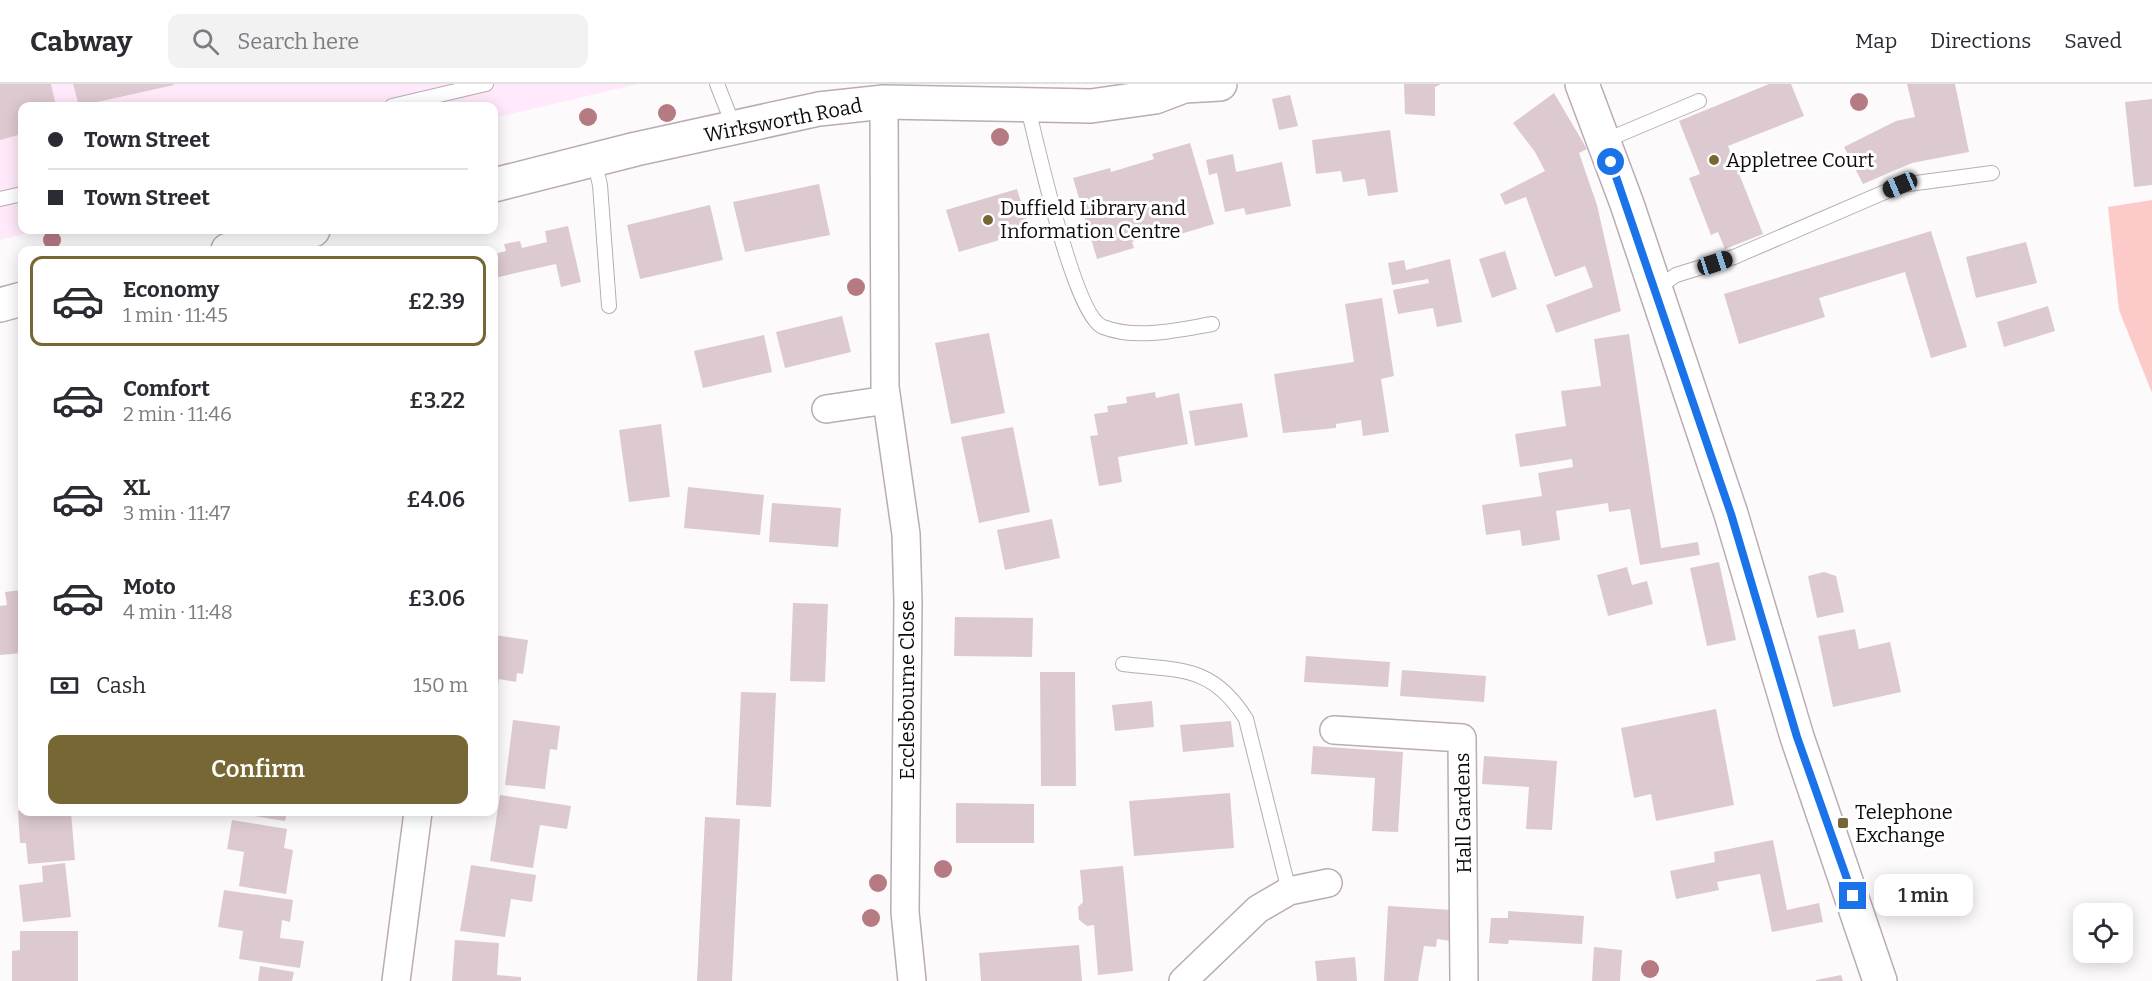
<!DOCTYPE html>
<meta charset="utf-8">
<style>
:root{--surface:#fff;--page:#f2f2f3;--text:#2b2b33;--muted:#7c7c81;--line:#e1e1e2;--accent:#766734}
body{margin:0;font-family:Bitter,serif;background:var(--page);color:var(--text);height:100vh;display:flex;flex-direction:column;font-size:22px;white-space:nowrap}
*{box-sizing:border-box;margin:0}
p{font-size:20px;color:var(--muted)}
.icon{flex:none;width:33px;height:33px;fill:none;stroke:currentColor;stroke-width:2;stroke-linecap:round;stroke-linejoin:round}
.map{position:relative;flex:1;overflow:hidden}
.drawer{position:absolute;left:18px;top:162px;width:480px;height:570px;display:flex;flex-direction:column;background:var(--surface);border-radius:12px;box-shadow:0 3px 15px #0003}
.drawer>*{flex:none}
.banner{position:absolute;left:18px;top:18px;width:480px;height:132px;border-radius:12px;box-shadow:0 3px 15px #0003;display:grid;align-content:center;height:132px;padding:0 30px;background:var(--surface)}
.controls{position:absolute;left:2073px;top:819px;display:grid;gap:12px}
.controls a{display:grid;place-items:center;width:60px;height:60px;border-radius:12px;background:var(--surface);box-shadow:0 3px 15px #0003;font-size:30px}
.end{position:absolute;width:27px;height:27px;margin:-14px;border:8px solid #1a73e8;background:#fff;box-shadow:0 0 0 3px #fff}
.from{border-radius:50%}
.bubble{position:absolute;height:42px;border-radius:12px;background:var(--surface);box-shadow:0 3px 15px #0003;font-size:20px;font-weight:600;line-height:42px;text-align:center}
.car{position:absolute;width:18px;height:36px;margin:-18px -9px;border-radius:8px;box-shadow:0 0 4px 2px #0007;background:linear-gradient(#222 24%,#8ab4d8 0 40%,#222 0 76%,#8ab4d8 0 86%,#222 0)}
.banner b{display:flex;align-items:center;gap:21px;height:57px;font-size:22px}
.banner b+b{border-top:2px solid var(--line)}
.banner i{width:15px;height:15px;background:var(--text)}
ul{padding:10px 0 0;list-style:none}
li{display:flex;align-items:center;gap:18px;height:90px;margin:0 12px 9px;padding:0 18px;border:3px solid transparent;border-radius:12px}
li div{flex:1}
li b{display:block;font-size:22px}
li em{font-style:normal;font-weight:600}
li.current{border-color:var(--accent)}
li>.icon{width:54px;height:54px;stroke-width:1.5}
.pay{display:flex;align-items:center;gap:15px;height:66px;padding:0 30px;font-size:22px}
.pay p{margin-inline-start:auto}
.primary-button{display:flex;gap:12px;margin-top:auto;padding:12px 30px}
.primary-button a{flex:1;height:69px;border-radius:12px;background:var(--accent);color:#fff;font-size:24px;font-weight:600;line-height:69px;text-align:center}
header{display:flex;align-items:center;gap:36px;box-sizing:border-box;height:84px;padding:0 30px;background:var(--surface);border-bottom:2px solid var(--line)}
header strong{font-size:28px}
nav{display:flex;gap:33px;margin-inline-start:auto;font-size:21px}
.search{width:420px;height:54px;background:var(--page);display:flex;align-items:center;gap:15px;box-sizing:border-box;padding:0 21px;border-radius:12px;color:var(--muted);font-size:22px}
.map>svg:first-child{display:block}
.built{fill:#ffe9fa}
.green{fill:#fccbc9}
.building{fill:#ddcad0}
.lines{fill:none;stroke-linecap:round;stroke-linejoin:round}
.lane-casing{stroke:#baabb6;stroke-width:16}
.street-casing{stroke:#baabb6;stroke-width:30}
.secondary-casing{stroke:#baabb6;stroke-width:36}
.highway-casing{stroke:#baabb6;stroke-width:36}
.lane{stroke:#fff;stroke-width:14}
.street{stroke:#fff;stroke-width:27}
.secondary{stroke:#fff;stroke-width:33}
.highway{stroke:#fff;stroke-width:33}
.tree{fill:#b67b82}
.route{stroke:#1a73e8;stroke-width:8}
.poi-dot{fill:#766734;stroke:#fff;stroke-width:2}
.labels{text-anchor:middle;dominant-baseline:central;stroke-width:6;stroke-linejoin:round;paint-order:stroke}
.street-label{font-size:20px;fill:#0f0a0e;stroke:#fff}
.poi-label{font-size:20px;fill:#0f0a0e;stroke:#fff;text-anchor:start}
</style>
<header>
<strong>Cabway</strong>
<div class="search"><svg class="icon" aria-label="search" viewBox="0 0 24 24"><circle cx="10" cy="10" r="6"/><path d="M15 15l6 6"/></svg>Search here</div>
<nav><a>Map</a><a>Directions</a><a>Saved</a></nav>
</header>
<div class="map">
<svg width="2152" height="897" viewBox="0 0 2152 897">
<rect width="100%" height="100%" fill="#fdfafc"/>
<path class="built" d="M0,0H638L494,34V22H22V146H41L0,156Z"/>
<path class="green" d="M2152,116V309L2119,226L2108,123Z"/>
<path class="building" d="M0,0H51L56,22H22V50L0,56Z
M73,0H174V1L79,22Z
M1404,0H1441L1435,3V32L1405,30Z
M1769,0H1791L1804,32L1728,62L1763,150L1725,165L1718,148L1711,151L1689,94L1700,90L1679,37Z
M1907,0H1955L1969,68L1912,79L1863,100L1844,63L1896,37L1915,33Z
M1554,9L1587,65L1579,69L1597,121L1621,227L1556,249L1546,221L1593,203L1585,182L1555,193L1526,113L1505,121L1500,110L1545,87L1535,68L1513,39Z
M1290,11L1298,42L1279,46L1272,15Z
M2152,15V101L2134,103L2125,18Z
M1390,46L1398,108L1368,112L1365,95L1343,98L1341,87L1316,90L1312,56Z
M1190,59L1214,140L1177,151L1176,145L1132,158L1134,164L1097,175L1073,94L1110,84L1111,88L1154,75L1152,70Z
M1233,70L1236,88L1282,78L1291,122L1246,131L1244,124L1225,128L1217,89L1209,91L1206,76Z
M819,100L830,151L745,168L733,118Z
M1017,105L1030,147L959,168L946,126Z
M710,121L723,176L640,195L627,141Z
M568,142L581,198L561,203L556,180L494,194V170L506,167L504,160L520,157L522,164L547,158L545,147Z
M1931,147L1967,263L1931,274L1905,188L1819,214L1825,233L1739,260L1724,210Z
M2026,158L2037,199L1976,214L1966,173Z
M1505,167L1517,205L1492,214L1479,175Z
M1450,175L1462,238L1437,243L1433,224L1398,230L1393,206L1429,199L1428,195L1392,201L1388,179L1404,176L1406,186Z
M1382,214L1394,292L1381,295L1389,348L1363,352L1361,336L1336,340V344L1283,349L1274,290L1354,278L1345,220Z
M2048,222L2055,247L2004,263L1997,238Z
M842,232L851,268L785,284L776,248Z
M989,249L1005,329L951,340L935,259Z
M1629,250L1661,464L1698,458L1700,471L1640,481L1630,425L1609,428L1608,419L1556,427L1560,456L1522,462L1520,446L1486,451L1482,421L1542,412L1538,389L1573,383L1572,375L1520,383L1515,350L1566,342L1561,307L1601,302L1594,255Z
M764,251L772,288L703,304L694,267Z
M1155,308L1156,314L1179,309L1188,360L1118,373L1122,398L1099,402L1090,352L1098,351L1094,330L1108,328L1107,322L1127,319L1126,313Z
M1242,319L1248,353L1195,362L1189,327Z
M661,340L670,413L629,418L619,346Z
M1013,343L1030,428L979,439L961,353Z
M688,403L764,411L760,451L684,444Z
M772,419L841,424L838,463L769,458Z
M1052,435L1060,474L1005,486L997,446Z
M1719,478L1736,556L1707,562L1690,484Z
M1627,483L1632,501L1647,497L1653,520L1608,532L1597,491Z
M1824,488L1836,492L1844,528L1817,534L1808,492Z
M22,506V569L0,571V522L7,521L5,508Z
M793,519L828,520L825,598L790,597Z
M955,533L1033,534L1032,573L954,572Z
M1855,545L1859,565L1890,558L1901,608L1833,623L1818,552Z
M494,551L528,556L523,590L517,589L516,598L499,595L497,609H494Z
M1306,572L1390,578L1388,603L1304,598Z
M1402,586L1486,592L1484,618L1400,612Z
M1040,588H1075L1076,702H1041Z
M741,608L776,609L771,723L736,721Z
M1152,617L1154,643L1115,647L1112,621Z
M1716,625L1734,721L1656,737L1651,710L1634,714L1621,644Z
M513,636L560,642L557,666L550,665L545,705L505,701Z
M1231,637L1234,663L1183,668L1180,641Z
M1313,662L1403,668L1398,748L1372,747L1375,694L1311,690Z
M1484,672L1557,677L1552,746L1526,745L1529,703L1482,700Z
M1230,709L1234,764L1134,772L1129,717Z
M500,711L571,722L567,745L540,741L533,784L490,777Z
M956,719L1034,720V759H956Z
M22,726L71,728L75,776L28,780L26,759H20L18,727Z
M230,728H287L285,737Z
M705,733L740,735L732,897H697Z
M232,736L287,745L284,764L293,766L286,810L239,802L244,768L227,765Z
M1773,756L1787,826L1819,819L1823,838L1772,848L1760,790L1717,798L1719,806L1676,815L1670,787L1715,778L1714,768Z
M65,779L71,833L23,838L19,801L43,798L42,782Z
M471,781L536,791L532,818L511,815L505,853L460,847Z
M1123,782L1133,887L1098,891L1094,841L1087,842L1079,836L1078,823L1083,818L1080,786Z
M224,806L293,816L290,838L282,836L280,854L304,857L300,884L239,875L243,847L218,843Z
M1388,822L1453,826L1451,857L1437,855L1436,863L1424,862L1418,897H1384Z
M1508,827L1584,832L1582,860L1509,856L1508,860L1489,859L1491,834H1508Z
M20,847H78V897H12V867L20,866Z
M455,856L499,859L497,891L521,893V897H452Z
M1079,861L1082,897H981L979,869Z
M1594,863L1622,866L1620,897H1592Z
M1355,873L1357,897H1317L1315,877Z
M260,882L294,888L292,897H258Z
M1841,891L1843,897H1816V896Z"/>
<g class="lines">
<g class="lane-casing">
<path id="lane" d="M717,0L734,43
M1027,20C1036,56 1074,232 1103,243C1137,256 1178,246 1212,240
M392,22L486,0
M1604,57L1699,17
M594,76L600,101L609,222
M0,115L22,110
M1656,205L1676,191L1734,173L1901,101L1992,89
M1123,580C1181,587 1212,581 1246,635L1289,807"/>
</g>
<g class="street-casing">
<path id="street" d="M884,18L885,303L906,450L908,518L905,828L912,897
M826,325L887,316
M1334,646L1462,654L1464,897
M396,897L418,728
M1183,897L1258,825L1289,807L1328,799"/>
</g>
<g class="secondary-casing">
<path id="secondary" d="M494,101L636,65L819,25L884,18L1091,22L1155,13L1184,2L1220,0
M228,166L313,146
M0,221L22,215"/>
</g>
<g class="highway-casing">
<path id="highway" d="M1582,0L1627,120L1731,430L1797,653L1880,897"/>
</g>
<use href="#lane" class="lane"/>
<use href="#street" class="street"/>
<use href="#secondary" class="secondary"/>
<use href="#highway" class="highway"/>
</g>
<g class="tree">
<circle cx="1859" cy="18" r="9"/>
<circle cx="667" cy="29" r="9"/>
<circle cx="588" cy="33" r="9"/>
<circle cx="1000" cy="53" r="9"/>
<circle cx="52" cy="156" r="9"/>
<circle cx="856" cy="203" r="9"/>
<circle cx="943" cy="785" r="9"/>
<circle cx="878" cy="799" r="9"/>
<circle cx="871" cy="834" r="9"/>
<circle cx="1650" cy="885" r="9"/>
</g>
<g class="lines">
<path class="route" d="M1611,78L1731,430L1797,653L1853,812"/>
</g>
<g class="poi-dot">
<circle cx="1714" cy="76" r="6"/>
<circle cx="988" cy="136" r="6"/>
<rect x="1837" y="733" width="12" height="12" rx="3"/>
</g>
<g class="labels">
<g class="street-label">
<text transform="translate(783 36) rotate(-11)">Wirksworth Road</text>
<text transform="translate(907 606) rotate(-90)">Ecclesbourne Close</text>
<text transform="translate(1463 729) rotate(-91)">Hall Gardens</text>
</g>
<g class="poi-label">
<text x="1726" y="76">Appletree Court</text>
<text x="1000" y="124">Duffield Library and<tspan x="1000" dy="23">Information Centre</tspan></text>
<text x="1855" y="728">Telephone<tspan x="1855" dy="23">Exchange</tspan></text>
</g>
</g>
</svg>
<div class="controls">
<a><svg class="icon" aria-label="locate" viewBox="0 0 24 24"><circle cx="12" cy="12" r="6"/><path d="M12 2v4M12 18v4M2 12h4M18 12h4"/></svg></a>
</div>
<i class="end from" style="left:1611px;top:78px"></i>
<i class="end" style="left:1853px;top:812px"></i>
<div class="bubble" style="left:1874px;top:790px;width:99px">1 min</div>
<i class="car" style="left:1900px;top:101px;rotate:247deg"></i>
<i class="car" style="left:1715px;top:179px;rotate:72deg"></i>
<div class="banner">
<b><i class="from"></i>Town Street</b>
<b><i></i>Town Street</b>
</div>
<section class="drawer">
<ul>
<li class="current"><svg class="icon" aria-label="car" viewBox="0 0 24 24"><path d="M5 17H2v-5l4-1 3-4h7l3 4 3 1v5h-3M9 17h6M6 11h13"/><circle cx="7" cy="17" r="2"/><circle cx="17" cy="17" r="2"/></svg><div><b>Economy</b><p>1 min · 11:45</p></div><em>£2.39</em></li>
<li><svg class="icon" aria-label="car" viewBox="0 0 24 24"><path d="M5 17H2v-5l4-1 3-4h7l3 4 3 1v5h-3M9 17h6M6 11h13"/><circle cx="7" cy="17" r="2"/><circle cx="17" cy="17" r="2"/></svg><div><b>Comfort</b><p>2 min · 11:46</p></div><em>£3.22</em></li>
<li><svg class="icon" aria-label="car" viewBox="0 0 24 24"><path d="M5 17H2v-5l4-1 3-4h7l3 4 3 1v5h-3M9 17h6M6 11h13"/><circle cx="7" cy="17" r="2"/><circle cx="17" cy="17" r="2"/></svg><div><b>XL</b><p>3 min · 11:47</p></div><em>£4.06</em></li>
<li><svg class="icon" aria-label="car" viewBox="0 0 24 24"><path d="M5 17H2v-5l4-1 3-4h7l3 4 3 1v5h-3M9 17h6M6 11h13"/><circle cx="7" cy="17" r="2"/><circle cx="17" cy="17" r="2"/></svg><div><b>Moto</b><p>4 min · 11:48</p></div><em>£3.06</em></li>
</ul>
<div class="pay"><svg class="icon" aria-label="cash" viewBox="0 0 24 24"><path d="M3 7h18v10H3z"/><circle cx="12" cy="12" r="2"/></svg>Cash<p>150 m</p></div>
<div class="primary-button"><a>Confirm</a></div>
</section>
</div>
